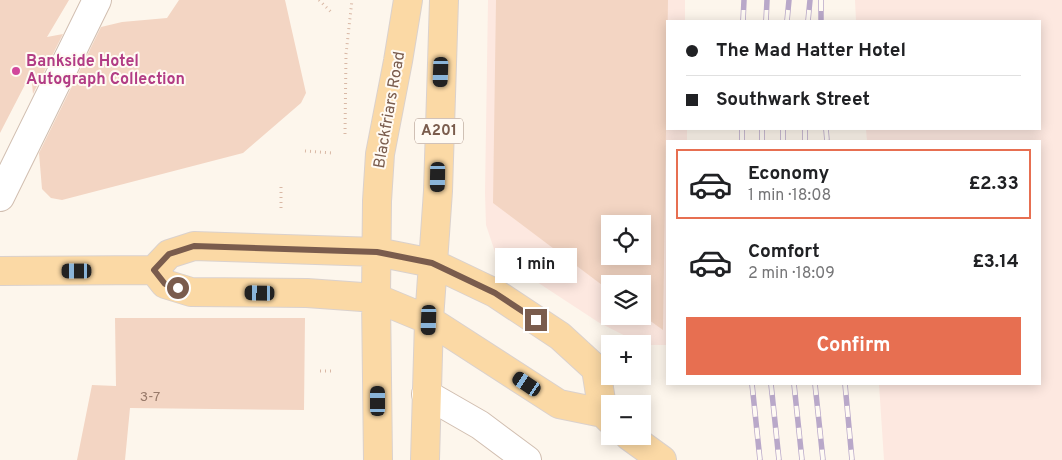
<!DOCTYPE html>
<meta charset="utf-8">
<style>
:root{--surface:#fff;--page:#f6f6f6;--text:#202124;--muted:#757577;--line:#e0e0e0;--accent:#e76f51}
body{margin:0;font-family:Overpass,sans-serif;background:var(--page);color:var(--text);height:100vh;display:flex;flex-direction:column;font-size:19px;white-space:nowrap}
*{box-sizing:border-box;margin:0}
p{font-size:16px;color:var(--muted)}
.icon{flex:none;width:28px;height:28px;fill:none;stroke:currentColor;stroke-width:2;stroke-linecap:round;stroke-linejoin:round}
.map{position:relative;flex:1;overflow:hidden}
.details{position:absolute;left:666px;top:140px;width:375px;height:245px;display:flex;flex-direction:column;background:var(--surface);border-radius:0px;box-shadow:0 2px 12px #0003}
.details>*{flex:none}
.banner{position:absolute;left:666px;top:20px;width:375px;height:110px;border-radius:0px;box-shadow:0 2px 12px #0003;display:grid;align-content:center;height:110px;padding:0 20px;background:var(--surface)}
.controls{position:absolute;left:601px;top:215px;display:grid;gap:10px}
.controls a{display:grid;place-items:center;width:50px;height:50px;border-radius:0px;background:var(--surface);box-shadow:0 2px 12px #0003;font-size:25px}
.end{position:absolute;width:22px;height:22px;margin:-11px;border:6px solid #7a5c4d;background:#fff;box-shadow:0 0 0 2px #fff}
.from{border-radius:50%}
.bubble{position:absolute;height:35px;border-radius:0px;background:var(--surface);box-shadow:0 2px 12px #0003;font-size:16px;font-weight:700;line-height:35px;text-align:center}
.car{position:absolute;width:15px;height:30px;margin:-15px -8px;border-radius:6px;box-shadow:0 0 4px 1px #0007;background:linear-gradient(#222 24%,#8ab4d8 0 40%,#222 0 76%,#8ab4d8 0 86%,#222 0)}
.banner b{display:flex;align-items:center;gap:18px;height:48px;font-size:19px}
.banner b+b{border-top:1px solid var(--line)}
.banner i{width:12px;height:12px;background:var(--text)}
ul{padding:9px 0 0;list-style:none}
li{display:flex;align-items:center;gap:15px;height:70px;margin:0 10px 8px;padding:0 10px;border:2px solid transparent;border-radius:0px}
li div{flex:1}
li b{display:block;font-size:19px}
li em{font-style:normal;font-weight:700}
li.selected{border-color:var(--accent)}
li>.icon{width:45px;height:45px;stroke-width:1.5}
.action{display:flex;gap:10px;margin-top:auto;padding:10px 20px}
.action a{flex:1;height:58px;border-radius:0px;background:var(--accent);color:#fff;font-size:20px;font-weight:700;line-height:58px;text-align:center}
.map>svg:first-child{display:block}
.commercial{fill:#fde8e0;fill-rule:evenodd}
.building{fill:#f3d5c3;fill-rule:evenodd}
.lines{fill:none;stroke-linecap:round;stroke-linejoin:round}
.minor-casing{stroke:#d1beb0;stroke-width:30}
.major-casing{stroke:#dad1cd;stroke-width:30}
.path{stroke:#d9b8a5;stroke-width:3;stroke-dasharray:1 4;stroke-linecap:butt}
.minor{stroke:#fff;stroke-width:28}
.major{stroke:#fbd9a5;stroke-width:28}
.rail-casing{stroke:#b9a8c9;stroke-width:5.5}
.rail{stroke:#fffaf3;stroke-width:4;stroke-dasharray:11;stroke-linecap:butt}
.route{stroke:#7a5c4d;stroke-width:6}
.hotel-dot{fill:#d1479c;stroke:#fffaf3;stroke-width:2}
.labels{text-anchor:middle;dominant-baseline:central;stroke-width:4;stroke-linejoin:round;paint-order:stroke}
.number-label{font-size:14px;fill:#987a6a}
.shield{fill:#fffaf3;stroke:#a28b7f;stroke-width:1}
.shield-label{font-size:15px;font-weight:bold;fill:#7a5c4d}
.hotel-label{font-size:16px;font-weight:bold;fill:#b23c85;stroke:#fffaf3;text-anchor:start}
.street-label{font-size:16px;fill:#7a5c4d;stroke:#fffaf3}
</style>
<div class="map">
<svg width="1062" height="460" viewBox="0 0 1062 460">
<rect width="100%" height="100%" fill="#fdf6ec"/>
<path class="commercial" d="M488,0H685V21H668V129H687V141H668L667,345H643L598,322L496,255L486,225L485,193ZM610,224H642V256H610ZM610,284H642V316H610Z
M855,0H1062V460H884L879,384H1040V141H867L866,129H1040V21H856Z"/>
<path class="building" d="M0,0H69L47,37L63,34L33,94L31,73L0,133Z
M179,0H285L306,93L301,103L243,153L62,200L51,198L42,189L39,153L101,27L122,22L167,18Z
M496,0H668L663,330L642,315V284H610V291L493,203ZM610,224H642V256H610Z
M115,318H305L304,410L130,408L125,460H77L92,385L116,386Z"/>
<g class="lines">
<g class="minor-casing">
<path id="minor" d="M0,197L97,0
M426,394L480,425L527,460"/>
</g>
<g class="major-casing">
<path id="major" d="M154,270L165,284L191,292L307,293L376,298L429,320L559,404L603,413L610,420
M0,271L154,270L169,254L194,246L377,252L432,263L495,293L560,336L596,369L603,413
M629,436L662,460
M378,460L376,298L377,201L380,154L398,61L408,0
M425,460L429,320L438,191L444,0"/>
</g>
<path class="path" d="M319,0L331,12
M345,134L346,54L352,0
M305,151L332,153
M281,187V210
M320,371H333"/>
<use href="#minor" class="minor"/>
<use href="#major" class="major"/>
<g class="rail-casing">
<path id="rail" d="M821,0V21
M743,21L744,0
M766,21L767,0
M787,21L789,0
M808,21L810,0
M742,129V141
M805,129V141
M826,129L827,141
M762,141V129
M783,141V129
M752,384L760,460
M771,384L779,460
M794,384L802,460
M815,384L823,460
M845,384L852,460"/>
</g>
<use href="#rail" class="rail"/>
</g>
<g class="lines">
<path class="route" d="M178,288L165,284L154,270L169,254L194,246L377,252L432,263L495,293L536,320"/>
</g>
<circle class="hotel-dot" cx="16" cy="71" r="5"/>
<g class="labels">
<g class="number-label">
<text x="150" y="397">3-7</text>
</g>
<rect class="shield" x="415" y="118.5" width="48" height="25" rx="4"/>
<g class="shield-label">
<text x="439" y="131">A201</text>
</g>
<g class="hotel-label">
<text x="26" y="62">Bankside Hotel<tspan x="26" dy="18">Autograph Collection</tspan></text>
</g>
<g class="street-label">
<text transform="translate(390 110) rotate(-80)">Blackfriars Road</text>
</g>
</g>
</svg>
<div class="controls">
<a><svg class="icon" aria-label="locate" viewBox="0 0 24 24"><circle cx="12" cy="12" r="6"/><path d="M12 2v4M12 18v4M2 12h4M18 12h4"/></svg></a>
<a><svg class="icon" aria-label="layers" viewBox="0 0 24 24"><path d="M12 4l9 5-9 5-9-5zM3 14l9 5 9-5"/></svg></a>
<a>+</a>
<a>−</a>
</div>
<i class="end from" style="left:178px;top:288px"></i>
<i class="end" style="left:536px;top:320px"></i>
<div class="bubble" style="left:495px;top:248px;width:82px">1 min</div>
<i class="car" style="left:441px;top:72px;rotate:182deg"></i>
<i class="car" style="left:438px;top:177px;rotate:181deg"></i>
<i class="car" style="left:77px;top:271px;rotate:270deg"></i>
<i class="car" style="left:260px;top:293px;rotate:271deg"></i>
<i class="car" style="left:429px;top:320px;rotate:182deg"></i>
<i class="car" style="left:527px;top:384px;rotate:304deg"></i>
<i class="car" style="left:378px;top:401px;rotate:0deg"></i>
<div class="banner">
<b><i class="from"></i>The Mad Hatter Hotel</b>
<b><i></i>Southwark Street</b>
</div>
<section class="details">
<ul>
<li class="selected"><svg class="icon" aria-label="car" viewBox="0 0 24 24"><path d="M5 17H2v-5l4-1 3-4h7l3 4 3 1v5h-3M9 17h6M6 11h13"/><circle cx="7" cy="17" r="2"/><circle cx="17" cy="17" r="2"/></svg><div><b>Economy</b><p>1 min · 18:08</p></div><em>£2.33</em></li>
<li><svg class="icon" aria-label="car" viewBox="0 0 24 24"><path d="M5 17H2v-5l4-1 3-4h7l3 4 3 1v5h-3M9 17h6M6 11h13"/><circle cx="7" cy="17" r="2"/><circle cx="17" cy="17" r="2"/></svg><div><b>Comfort</b><p>2 min · 18:09</p></div><em>£3.14</em></li>
</ul>
<div class="action"><a>Confirm</a></div>
</section>
</div>
